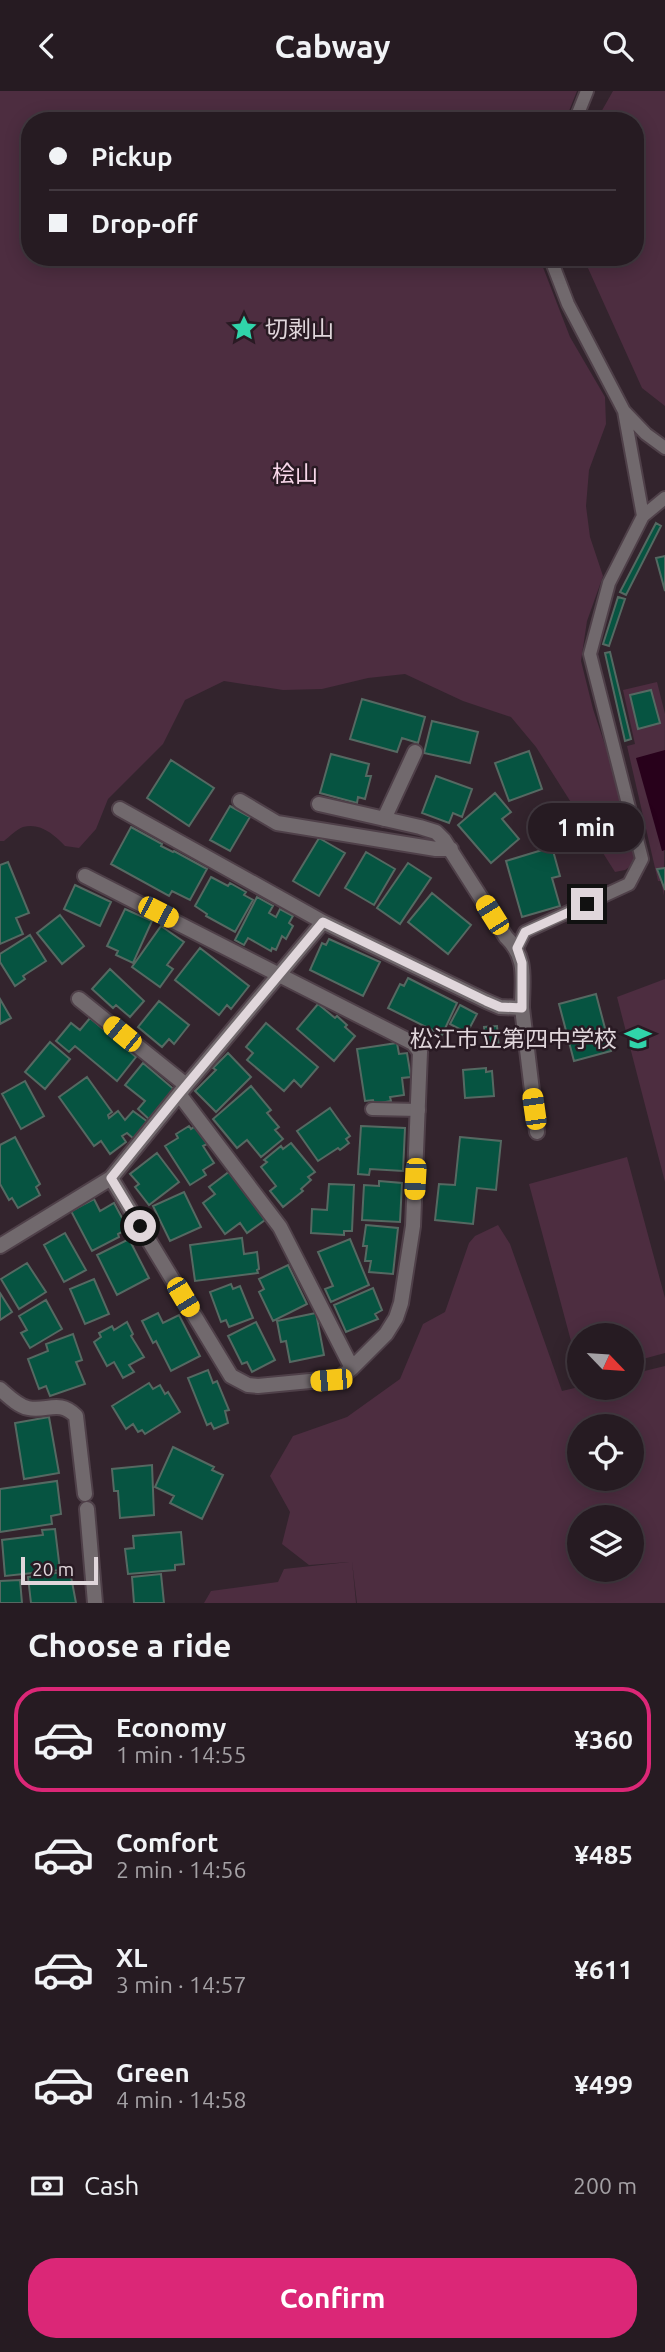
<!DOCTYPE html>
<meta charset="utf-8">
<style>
:root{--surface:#261b22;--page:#2e242a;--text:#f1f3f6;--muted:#a4a1a5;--line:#423940;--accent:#db2777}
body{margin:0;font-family:Ubuntu,"Noto Sans JP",sans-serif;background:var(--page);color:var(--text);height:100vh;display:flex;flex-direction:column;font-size:26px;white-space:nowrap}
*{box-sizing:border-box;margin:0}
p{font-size:23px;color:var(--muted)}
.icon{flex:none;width:38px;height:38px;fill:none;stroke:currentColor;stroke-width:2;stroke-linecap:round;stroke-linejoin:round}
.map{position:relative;height:1512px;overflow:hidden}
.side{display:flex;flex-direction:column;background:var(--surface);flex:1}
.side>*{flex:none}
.banner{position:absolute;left:21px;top:21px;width:623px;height:154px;border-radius:28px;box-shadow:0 4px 18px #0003,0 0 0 2px var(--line);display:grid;align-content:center;height:154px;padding:0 28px;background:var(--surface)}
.needle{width:46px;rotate:115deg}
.fabs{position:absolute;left:567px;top:1232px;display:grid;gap:14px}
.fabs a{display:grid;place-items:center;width:77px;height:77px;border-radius:50%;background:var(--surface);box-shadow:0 4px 18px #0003,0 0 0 2px var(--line);font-size:35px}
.scale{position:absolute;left:21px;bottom:18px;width:77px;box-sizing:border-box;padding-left:7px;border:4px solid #e0d6db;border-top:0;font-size:19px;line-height:24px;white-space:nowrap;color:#e0d6db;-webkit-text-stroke:5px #291a23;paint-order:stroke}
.end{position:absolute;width:32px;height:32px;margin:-16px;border:9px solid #e0d6db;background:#111;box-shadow:0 0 0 4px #111}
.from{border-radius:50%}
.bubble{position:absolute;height:49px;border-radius:24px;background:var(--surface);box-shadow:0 4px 18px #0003,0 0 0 2px var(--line);font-size:23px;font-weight:700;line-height:49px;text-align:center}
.car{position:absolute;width:21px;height:42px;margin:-21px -10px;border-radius:9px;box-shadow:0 0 5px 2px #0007;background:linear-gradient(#f5c518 24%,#345 0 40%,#f5c518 0 76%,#345 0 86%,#f5c518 0)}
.banner b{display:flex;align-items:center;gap:24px;height:66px;font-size:26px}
.banner b+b{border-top:2px solid var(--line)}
.banner i{width:18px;height:18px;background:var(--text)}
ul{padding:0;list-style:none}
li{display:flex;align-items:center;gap:21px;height:105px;margin:0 14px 10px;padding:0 14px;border:4px solid transparent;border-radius:28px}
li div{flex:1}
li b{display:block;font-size:26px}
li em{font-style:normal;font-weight:700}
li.current{border-color:var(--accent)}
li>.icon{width:63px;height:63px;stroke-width:1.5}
h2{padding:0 28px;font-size:32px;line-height:84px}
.pay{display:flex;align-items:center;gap:18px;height:77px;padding:0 28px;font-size:26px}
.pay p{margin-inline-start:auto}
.primary-button{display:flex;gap:14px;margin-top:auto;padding:14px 28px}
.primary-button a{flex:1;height:80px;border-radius:28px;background:var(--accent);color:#fff;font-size:28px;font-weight:700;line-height:80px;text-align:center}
header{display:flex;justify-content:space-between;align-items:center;height:91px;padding:0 28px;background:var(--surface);font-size:32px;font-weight:700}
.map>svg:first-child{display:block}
.green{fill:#4d2d40;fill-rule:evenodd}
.water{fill:#28011b}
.building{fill:#065441;stroke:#556962;stroke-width:2}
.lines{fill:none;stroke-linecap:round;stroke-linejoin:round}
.service-casing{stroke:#4f4049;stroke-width:16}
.minor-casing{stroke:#4f4049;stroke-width:18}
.service{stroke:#71696d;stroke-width:12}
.minor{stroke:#71696d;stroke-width:14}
.route{stroke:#e0d6db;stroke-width:9}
.labels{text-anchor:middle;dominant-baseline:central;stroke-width:5;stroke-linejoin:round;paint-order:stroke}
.poi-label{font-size:23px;fill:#e0d6db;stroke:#291a23;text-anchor:start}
.park-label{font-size:23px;fill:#f7d7e9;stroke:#291a23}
</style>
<header><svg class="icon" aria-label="back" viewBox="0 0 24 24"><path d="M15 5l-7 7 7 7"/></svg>Cabway<svg class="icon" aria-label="search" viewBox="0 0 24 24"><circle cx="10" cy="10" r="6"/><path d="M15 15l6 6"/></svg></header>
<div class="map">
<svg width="665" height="1512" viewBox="0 0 665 1512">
<rect width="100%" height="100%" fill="#33242d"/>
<path class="green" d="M0,0H577L565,30H30V166H539L570,246L605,306L606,333L589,379L586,415L590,446L603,485L587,530L581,570L593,618L627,720L638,766L634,773L625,779L615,781L536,656L511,626L463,610L405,583L368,587L322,598L283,599L224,590L185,609L163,653L108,708L96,738L79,757L65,755C55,744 40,731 23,736C17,738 9,746 4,750H0Z
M613,0H665V315L642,297L583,166H635V30H596Z
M657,591L665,623L664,805L661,790H658L627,655L635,653L623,599Z
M665,888V1091L617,906Z
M627,1066L665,1207V1262L632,1271V1244H579V1280L529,1093Z
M498,1134L510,1153L562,1300L579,1296L632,1297V1283L665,1275V1512H357L352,1470L356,1512H204L211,1500L278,1491L284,1478L349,1471L309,1474L282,1453L290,1421L270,1385L293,1345L347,1326L400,1288L423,1233L445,1221L469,1152L475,1145ZM632,1335V1388H579V1335ZM632,1426V1479H579V1426Z"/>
<path class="water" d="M665,659V759L662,760L636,667Z"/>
<path class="building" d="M656,432L661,435L626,504L620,501Z
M665,465V500L656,467Z
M618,506L625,508L609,555L603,553Z
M610,561L631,648L625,650L605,562Z
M651,599L660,632L638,638L630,604Z
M362,608L425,626L418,652L402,647L397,661L350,648Z
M432,630L478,641L470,672L424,662Z
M529,660L542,698L509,710L495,672Z
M331,663L369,673L366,685H371L365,708L358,706L357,712L320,702Z
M171,669L214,697L189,735L147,707Z
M436,685L472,698L462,726L453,722L449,732L422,722Z
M495,702L511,721L502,728L519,748L491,772L458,734Z
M230,715L250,726L230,760L210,749Z
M131,736L162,753L161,755L173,761L174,760L207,778L190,809L172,800L169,805L111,773Z
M319,747L345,762L319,805L293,790Z
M552,756L560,785L552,787L560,815L522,826L506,770Z
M366,761L395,778L374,814L345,797Z
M8,771L29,822L16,827L23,843L0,853V774Z
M408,772L431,787L400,833L377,817Z
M665,777V799L657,778Z
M211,786L228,795L230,792L246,801L244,804L253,809L235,841L206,825L207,823L195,815Z
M75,794L111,811L100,835L64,818Z
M432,802L471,834L448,863L408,831Z
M257,806L273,815L269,822L276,826L280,818L293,825L289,832L293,835L286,848L282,845L276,859L272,857L271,860L248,847L244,854L235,849Z
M125,818L152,830L133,872L116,864L118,860L107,855Z
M60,824L84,855L62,873L37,842Z
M161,835L184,851L167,874L173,878L160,896L132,876Z
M30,844L46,870L23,885L25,888L15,895L0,871V863Z
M329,848L380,871L363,905L310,879L322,852L326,854Z
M200,857L249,895L231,918L227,914L219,924L175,889Z
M110,878L144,910L130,926L116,914L113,917L92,898Z
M408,887L457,912L442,944L388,917L400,893L404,895Z
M596,903L611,960L574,970L559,913Z
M0,908L11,927L0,933Z
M159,910L189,934L174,953L169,948L162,956L138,936Z
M318,913L335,927L337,925L347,934L345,936L355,945L334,970L297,938Z
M460,914L477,923L467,942L450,933Z
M90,927L136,966L117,990L75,955L69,961L56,950L71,932L80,939Z
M266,932L318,976L301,996L294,989L284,1000L247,969L253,962L246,956Z
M497,935L499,957L486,958L484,936Z
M50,951L70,968L45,998L25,981Z
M397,952L399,963L407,962L411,986L402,987L404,1004L390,1006L391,1010L374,1013L373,1009L365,1010L357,958Z
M228,962L251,986L216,1021L195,1000L216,979L213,977Z
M143,972L176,1000L151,1030L138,1018L145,1010L125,994Z
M486,977V981L492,980L494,1005L465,1007L463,979Z
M87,986L112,1021L108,1024L109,1027L118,1020L125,1029L133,1020L148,1031L135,1049L127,1042L122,1045L126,1051L110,1063L101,1050L94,1055L59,1006Z
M25,990L44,1025L21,1038L2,1003Z
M251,995L271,1019L267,1022L279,1036L275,1039L283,1048L261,1066L247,1049L237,1057L213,1028Z
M330,1017L350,1045L346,1048L349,1052L340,1059L338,1057L318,1070L297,1040Z
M197,1034L209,1052L203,1055L214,1072L203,1079L206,1084L190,1094L165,1055L178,1047L176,1043L189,1035L191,1038Z
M361,1035L405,1037L403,1080L370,1078L369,1084L358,1083Z
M15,1046L40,1093L36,1096L40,1104L18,1117L12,1107L9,1109L0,1093V1054Z
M460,1046L501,1050L496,1099L477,1097L473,1133L435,1129L439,1093L455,1094Z
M291,1052L315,1081L308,1086L311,1089L301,1098L303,1100L283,1116L270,1100L276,1095L261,1076L267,1071L264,1069L281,1055L283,1058Z
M157,1062L179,1091L149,1114L135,1096L139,1093L130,1083Z
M230,1080L265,1129L247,1142L240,1132L225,1143L203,1112L215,1103L209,1096Z
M379,1090L402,1092L400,1131L362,1129L364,1094L379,1095Z
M329,1093L354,1094L352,1140H344V1144L311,1142L312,1118L327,1119Z
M184,1101L201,1136L170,1150L153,1115Z
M94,1108L100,1120L114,1112L128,1138L118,1143L119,1146L92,1160L71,1120Z
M366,1134L398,1137L393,1183L369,1181L371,1170H365L367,1155H363Z
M65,1142L86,1179L64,1191L44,1154Z
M242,1147L244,1163L257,1161L259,1178L257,1179L258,1182L195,1190L190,1154Z
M129,1148L149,1187L117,1204L97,1164Z
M350,1148L369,1194L331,1211L325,1198L333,1195L318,1161Z
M27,1172L46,1201L19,1218L1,1188Z
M288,1174L307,1213L273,1230L259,1201L264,1198L259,1188Z
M94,1188L109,1223L85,1233L70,1198Z
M231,1193L233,1198L240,1195L253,1227L229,1236L226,1229L221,1231L210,1201Z
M373,1197L382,1219L375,1223L378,1228L346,1241L334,1214Z
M0,1202L12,1221L0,1229Z
M46,1209L62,1238L30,1257L21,1242L27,1239L19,1225Z
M158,1222L163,1232L179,1224L200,1265L171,1280L156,1250L153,1252L142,1230Z
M316,1222L324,1264L290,1271L286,1250L281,1251L277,1230Z
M127,1231L133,1243L131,1245L144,1266L129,1274L134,1281L123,1287L114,1271L107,1275L94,1251L101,1246L99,1242L112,1235L114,1239Z
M256,1231L275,1269L252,1281L247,1271L242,1273L228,1245Z
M73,1243L82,1269L76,1271L85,1293L50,1305L46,1295L39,1298L28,1268L48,1260L46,1253Z
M208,1279L213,1292L217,1290L229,1319L225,1320L228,1332L214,1338L211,1332L207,1334L188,1287Z
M149,1292L153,1298L160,1294L165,1303L168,1301L180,1321L145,1343L142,1339L138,1341L133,1333L126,1338L112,1315Z
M49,1326L59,1382L24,1388L15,1332Z
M173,1356L214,1376L212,1379L223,1384L202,1428L170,1412L174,1405L155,1396Z
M152,1374L154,1424L120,1427L118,1400H114L112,1378Z
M57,1390L61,1423L51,1425L52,1433L0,1441V1398Z
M55,1438L60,1479L5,1485L2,1449L43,1444L42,1439Z
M181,1441L184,1473L175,1474V1479L128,1483L125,1458L134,1457L133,1445Z
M70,1480L76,1512H31L28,1486Z
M161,1483L164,1512H134L132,1486Z
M20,1489L22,1512H0V1490Z"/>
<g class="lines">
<g class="service-casing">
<path id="service" d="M575,30L587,0
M550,166L568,213L624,320
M643,425L665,407
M517,857L525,841L629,793L642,768L590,563L609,492L643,425L624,320L646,343L665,357
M372,1018L419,1019"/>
</g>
<g class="minor-casing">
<path id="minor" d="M240,710L277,732L436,758H451
M120,718L323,831L486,910L500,916L522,917C522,888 528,867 506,846L444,749L436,741L420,736L319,713
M384,728L415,661
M85,785L413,952L420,961L413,1135L401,1212L396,1227L386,1243L352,1277L280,1136L179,1003
M79,908L186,994
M522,917L537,1041
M111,1087L231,1285L248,1294L258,1295L331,1288L341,1286L352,1277
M0,1155L111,1087L179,1003L323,831
M0,1298C8,1305 18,1315 28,1317C47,1321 59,1308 76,1325L85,1403
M87,1418L95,1512"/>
</g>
<use href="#service" class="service"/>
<use href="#minor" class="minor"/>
</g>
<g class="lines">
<path class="route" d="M140,1135L111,1087L179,1003L323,831L486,910L500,916L522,917V872L517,857L525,841L587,813"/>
</g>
<defs>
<g id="sight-bare" transform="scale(2.1)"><path d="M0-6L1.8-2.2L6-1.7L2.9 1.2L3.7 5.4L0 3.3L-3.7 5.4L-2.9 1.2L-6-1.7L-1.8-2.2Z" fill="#30d4aa" stroke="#291a23" stroke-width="2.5" paint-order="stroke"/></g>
<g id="school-bare" transform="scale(2.1)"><path d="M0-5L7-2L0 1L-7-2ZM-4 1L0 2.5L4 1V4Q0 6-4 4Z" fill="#30d4aa" stroke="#291a23" stroke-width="2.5" paint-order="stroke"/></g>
</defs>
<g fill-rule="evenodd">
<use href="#sight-bare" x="244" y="237"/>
<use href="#school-bare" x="638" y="947"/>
</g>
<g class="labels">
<g class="poi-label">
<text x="265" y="237">切剥山</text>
<text x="617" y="947" text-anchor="end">松江市立第四中学校</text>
</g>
<g class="park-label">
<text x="295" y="382">桧山</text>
</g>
</g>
</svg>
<div class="fabs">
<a><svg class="needle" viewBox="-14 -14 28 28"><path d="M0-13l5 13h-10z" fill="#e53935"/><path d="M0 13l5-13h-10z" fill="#a4a1a5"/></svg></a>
<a><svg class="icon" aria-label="locate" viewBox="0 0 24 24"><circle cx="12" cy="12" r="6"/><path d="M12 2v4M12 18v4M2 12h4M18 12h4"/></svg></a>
<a><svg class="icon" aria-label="layers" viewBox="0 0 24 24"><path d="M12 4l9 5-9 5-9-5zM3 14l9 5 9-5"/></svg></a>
</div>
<div class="scale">20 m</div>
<i class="end from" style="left:140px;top:1135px"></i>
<i class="end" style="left:587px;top:813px"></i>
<div class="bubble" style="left:528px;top:712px;width:116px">1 min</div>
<i class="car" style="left:158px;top:821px;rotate:117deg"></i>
<i class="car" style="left:492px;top:824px;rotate:328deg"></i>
<i class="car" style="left:122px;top:943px;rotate:309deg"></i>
<i class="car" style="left:534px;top:1018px;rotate:352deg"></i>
<i class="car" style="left:415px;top:1088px;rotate:183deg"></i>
<i class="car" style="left:183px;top:1206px;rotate:149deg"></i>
<i class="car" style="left:331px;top:1289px;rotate:265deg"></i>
<div class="banner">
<b><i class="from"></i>Pickup</b>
<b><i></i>Drop-off</b>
</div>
</div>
<section class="side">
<h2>Choose a ride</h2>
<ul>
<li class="current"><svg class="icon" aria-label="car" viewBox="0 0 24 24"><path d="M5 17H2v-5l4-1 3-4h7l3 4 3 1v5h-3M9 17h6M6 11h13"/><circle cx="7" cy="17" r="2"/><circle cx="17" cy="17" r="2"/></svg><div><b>Economy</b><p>1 min · 14:55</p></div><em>¥360</em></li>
<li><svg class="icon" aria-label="car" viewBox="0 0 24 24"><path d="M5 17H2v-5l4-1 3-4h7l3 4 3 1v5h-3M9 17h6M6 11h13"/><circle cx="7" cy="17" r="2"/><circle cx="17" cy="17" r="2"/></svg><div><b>Comfort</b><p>2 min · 14:56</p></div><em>¥485</em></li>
<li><svg class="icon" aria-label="car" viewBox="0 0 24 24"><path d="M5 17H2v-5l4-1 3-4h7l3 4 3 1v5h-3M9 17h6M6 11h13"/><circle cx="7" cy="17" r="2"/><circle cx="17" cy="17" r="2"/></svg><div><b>XL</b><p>3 min · 14:57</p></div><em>¥611</em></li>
<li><svg class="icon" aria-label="car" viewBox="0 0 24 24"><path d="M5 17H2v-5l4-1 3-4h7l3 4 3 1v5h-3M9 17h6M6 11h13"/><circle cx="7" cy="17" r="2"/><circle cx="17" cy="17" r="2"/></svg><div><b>Green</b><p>4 min · 14:58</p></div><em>¥499</em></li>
</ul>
<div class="pay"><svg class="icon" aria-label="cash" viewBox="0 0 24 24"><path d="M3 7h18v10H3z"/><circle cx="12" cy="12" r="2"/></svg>Cash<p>200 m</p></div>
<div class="primary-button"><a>Confirm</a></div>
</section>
